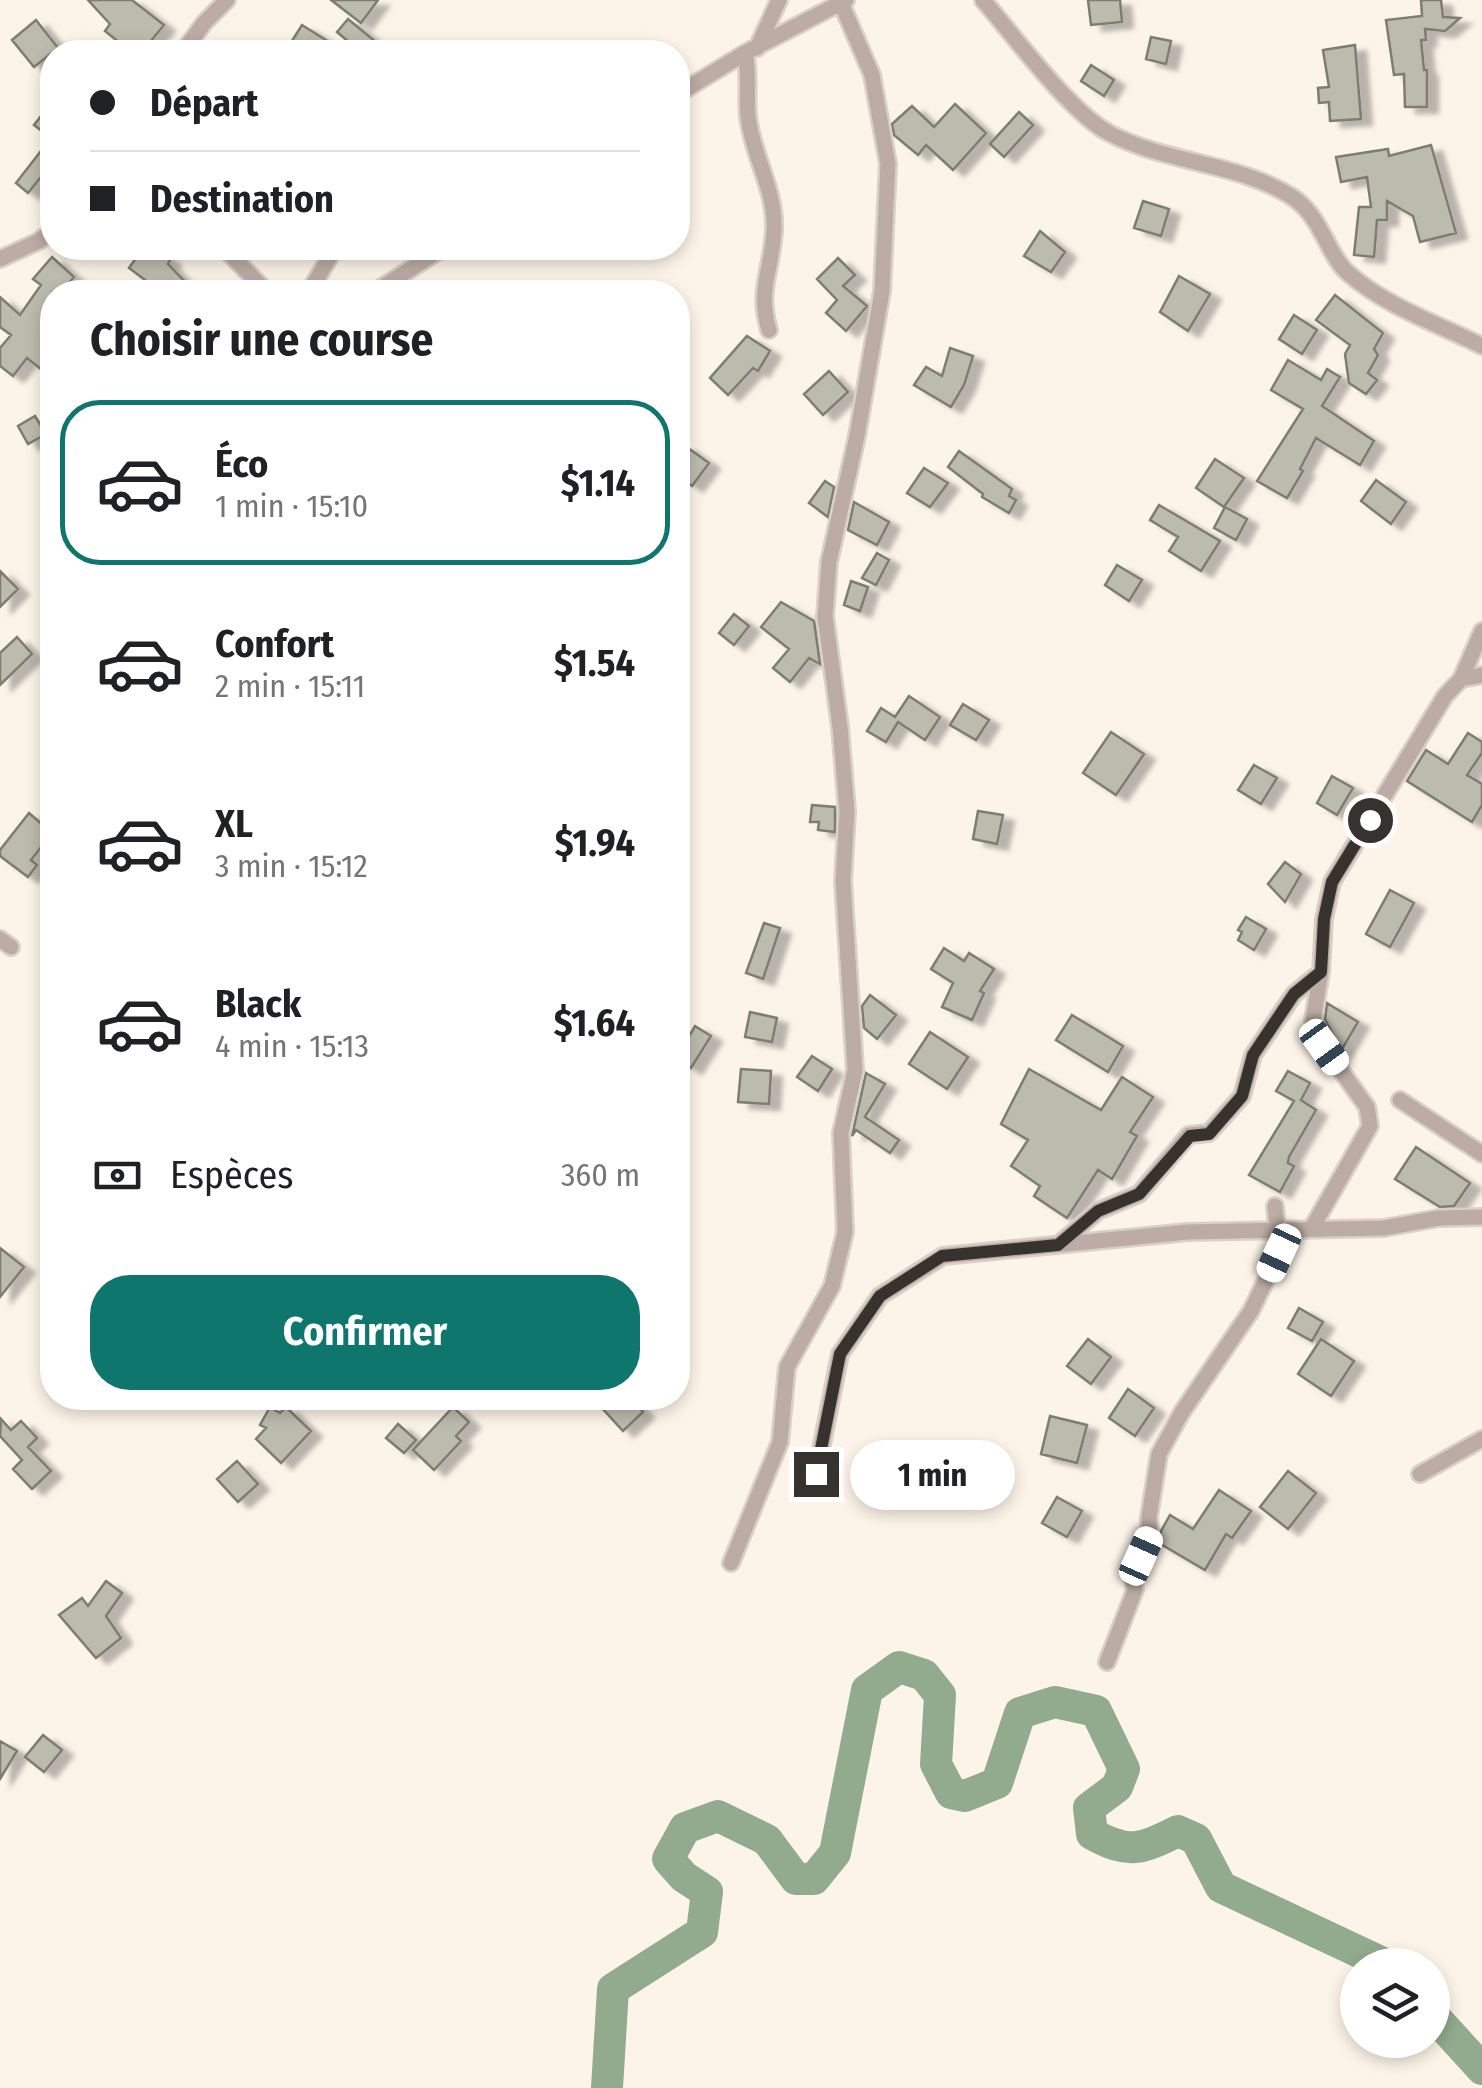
<!DOCTYPE html>
<html lang="fr">
<meta charset="utf-8">
<style>
:root{--surface:#fff;--page:#f6f6f6;--text:#202124;--muted:#757577;--line:#e0e0e0;--accent:#0f766e}
body{margin:0;font-family:"Fira Sans Condensed",sans-serif;background:var(--page);color:var(--text);height:100vh;display:flex;flex-direction:column;font-size:38px;white-space:nowrap}
*{box-sizing:border-box;margin:0}
p{font-size:32px;color:var(--muted)}
.icon{flex:none;width:55px;height:55px;fill:none;stroke:currentColor;stroke-width:2;stroke-linecap:round;stroke-linejoin:round}
.map{position:relative;flex:1;overflow:hidden}
.panel{position:absolute;left:40px;top:280px;width:650px;height:1130px;display:flex;flex-direction:column;background:var(--surface);border-radius:40px;box-shadow:0 5px 15px #0003}
.panel>*{flex:none}
.guide{position:absolute;left:40px;top:40px;width:650px;height:220px;border-radius:40px;box-shadow:0 5px 15px #0003;display:grid;align-content:center;height:220px;padding:0 50px;background:var(--surface)}
.tools{position:absolute;left:1340px;top:1948px;display:grid;gap:20px}
.tools a{display:grid;place-items:center;width:110px;height:110px;border-radius:50%;background:var(--surface);box-shadow:0 5px 15px #0003;font-size:50px}
.end{position:absolute;width:45px;height:45px;margin:-22px;border:12px solid #36332f;background:#fff;box-shadow:0 0 0 5px #fff}
.from{border-radius:50%}
.bubble{position:absolute;height:70px;border-radius:35px;background:var(--surface);box-shadow:0 5px 15px #0003;font-size:32px;font-weight:700;line-height:70px;text-align:center}
.car{position:absolute;width:30px;height:60px;margin:-30px -15px;border-radius:12px;box-shadow:0 0 8px 2px #0007;background:linear-gradient(#fff 24%,#345 0 40%,#fff 0 76%,#345 0 86%,#fff 0)}
.guide b{display:flex;align-items:center;gap:35px;height:95px;font-size:38px}
.guide b+b{border-top:2px solid var(--line)}
.guide i{width:25px;height:25px;background:var(--text)}
ul{padding:0;list-style:none}
li{display:flex;align-items:center;gap:30px;height:165px;margin:0 20px 15px;padding:0 30px;border:5px solid transparent;border-radius:40px}
li div{flex:1}
li b{display:block;font-size:38px}
li em{font-style:normal;font-weight:700}
li.selected{border-color:var(--accent)}
li>.icon{width:90px;height:90px;stroke-width:1.5}
h2{padding:0 50px;font-size:45px;line-height:120px}
.pay{display:flex;align-items:center;gap:25px;height:110px;padding:0 50px;font-size:38px}
.pay p{margin-inline-start:auto}
.cta{display:flex;gap:20px;margin-top:auto;padding:20px 50px}
.cta a{flex:1;height:115px;border-radius:40px;background:var(--accent);color:#fff;font-size:40px;font-weight:700;line-height:115px;text-align:center}
.map>svg:first-child{display:block}
.lines{fill:none;stroke-linecap:round;stroke-linejoin:round}
.river{stroke:#92ab8e;stroke-width:32}
.building{fill:#bbbbae;stroke:#7d7d71;stroke-width:2.5;filter:url(#shadow)}
.street-casing{stroke:#d9d1c8;stroke-width:20}
.street{stroke:#bdaca5;stroke-width:15}
.route{stroke:#36332f;stroke-width:12}
</style>
<div class="map">
<svg width="1482" height="2088" viewBox="0 0 1482 2088">
<defs>
<filter id="shadow"><feDropShadow dx="11" dy="6" stdDeviation="2.5" flood-color="#0004"/></filter>
</defs>
<rect width="100%" height="100%" fill="#fdf4e9"/>
<g class="lines">
<path class="river" d="M1432,2014L1482,2069
M607,2088L613,1989L702,1932L707,1892L684,1877L668,1859L685,1828L718,1816L767,1840L796,1879H814L835,1853L867,1690L899,1667L924,1675L940,1695L936,1764L951,1793L965,1796L997,1783L1020,1713L1055,1702L1096,1711L1124,1769L1117,1787L1089,1808L1092,1834C1130,1855 1141,1849 1178,1831L1196,1839L1221,1887L1387,1965"/>
</g>
<path class="building" d="M88,0H132L164,25L142,52H131L105,31L110,24Z
M331,0H378L361,23Z
M1088,0H1120L1122,22L1091,25Z
M1421,0H1441L1443,17L1460,18L1445,31L1425,29L1426,40H1421L1424,70H1427V107H1405L1404,74L1394,75L1386,20L1422,16Z
M348,19L388,52H361L337,32Z
M36,20L58,48L34,67L12,40Z
M302,25L345,52H285Z
M1151,37L1171,41L1166,64L1146,59Z
M1355,45L1361,119L1330,121L1329,102L1319,103L1318,88L1329,87L1323,50Z
M1091,65L1114,80L1104,96L1081,81Z
M52,102V170L49,167L28,193L16,183L51,138L34,125Z
M955,104L986,133L953,170L926,145L918,155L894,135L892,124L912,106L934,127Z
M1019,112L1033,125L1004,157L990,144Z
M1431,145L1456,233L1420,242L1413,216L1387,201V220H1377L1374,257L1354,255L1359,207H1371L1367,177L1341,182L1336,157L1388,149L1389,156Z
M1143,201L1169,209L1161,236L1134,228Z
M1040,231L1065,252L1051,272L1024,256Z
M143,248H153L170,260L168,264L195,292H138L149,283L129,268Z
M52,257L74,277L70,282L86,292H52V378L27,358L13,376L0,366V348L11,335L0,327V297L20,315L41,285L33,279Z
M838,258L855,275L843,286L867,306L846,331L826,313L837,300L817,279Z
M1179,276L1210,294L1188,331L1160,312Z
M1335,295L1383,333L1374,349L1378,355L1368,373L1377,380L1366,394L1349,383L1345,354L1350,345L1316,320Z
M1294,315L1317,330L1302,354L1279,339Z
M747,336L770,351L758,371L753,368L728,395L710,378Z
M950,348L973,356L964,385L951,407L914,385L926,367L942,376Z
M1288,360L1321,380L1327,369L1340,377L1322,406L1374,441L1360,465L1316,438L1300,469L1303,471L1287,498L1257,481L1303,409L1271,390Z
M829,371L848,392L823,415L804,394Z
M35,416L46,434L28,444L18,426Z
M684,445L709,463L692,486L678,475V453Z
M959,451L1012,489L1009,496L1016,500L1009,513L982,497L983,494L948,467Z
M1215,459L1244,478L1224,507L1196,488Z
M924,468L948,483L930,507L907,493Z
M1376,480L1406,502L1391,524L1361,501Z
M825,481L834,487L828,517L809,503Z
M854,502L889,522L877,545L848,530Z
M1159,505L1220,541L1201,571L1169,551L1178,537L1150,520Z
M1225,507L1247,519L1236,540L1214,528Z
M877,553L889,560L876,585L862,578Z
M1117,565L1142,580L1129,601L1105,585Z
M0,571L18,589L0,607Z
M851,581L868,587L860,611L844,605Z
M781,602L814,621L820,664L809,658L790,682L773,668L789,649L761,627Z
M734,614L749,626L734,645L719,633Z
M17,637L32,654L0,685V653Z
M909,696L940,717L925,740L898,722L886,742L867,731L881,708L895,717Z
M963,704L989,720L976,740L950,725Z
M1111,732L1144,754L1116,795L1083,773Z
M1468,733L1482,742V753L1467,775L1482,784V805L1472,822L1407,781L1426,750L1448,764Z
M1254,765L1277,778L1261,804L1238,790Z
M1332,776L1353,788L1337,815L1317,803Z
M812,805L835,807V832L818,830L819,822H810Z
M978,811L1003,815L997,844L973,839Z
M29,813L52,833L31,860L37,865L28,877L0,856V850Z
M1285,862L1301,874L1285,902L1268,884Z
M1390,890L1414,903L1390,947L1366,934Z
M1246,917L1266,929L1254,950L1238,940L1242,932L1238,930Z
M764,923L780,928L763,979L746,973Z
M944,948L964,961L969,953L994,969L980,991L984,993L972,1020L942,1007L953,983L931,969Z
M870,995L896,1015L877,1039L864,1028L862,1006Z
M1327,1003L1358,1022L1341,1051L1325,1019Z
M750,1012L777,1018L772,1042L745,1037Z
M1072,1015L1123,1046L1108,1072L1056,1040Z
M695,1026L711,1036L691,1068L678,1059V1055Z
M930,1032L968,1057L947,1089L909,1064Z
M812,1056L832,1069L818,1091L797,1077Z
M741,1069L771,1071L769,1104L738,1102Z
M1029,1069L1101,1110L1122,1077L1153,1097L1130,1132L1137,1136L1112,1179L1098,1170L1067,1218L1034,1196L1040,1186L1011,1166L1028,1140L1001,1124Z
M1288,1071L1310,1083L1301,1100L1316,1110L1289,1157L1288,1163L1294,1166L1280,1192L1249,1175L1294,1101L1276,1091Z
M866,1073L885,1084L865,1117L899,1140L890,1153L856,1130L852,1136Z
M1416,1147L1470,1183L1454,1206L1440,1207L1395,1179Z
M0,1248L24,1267L0,1297Z
M1299,1308L1323,1322L1312,1341L1288,1328Z
M1088,1339L1111,1357L1091,1384L1067,1366Z
M1321,1339L1354,1361L1331,1396L1298,1374Z
M1128,1389L1154,1408L1135,1436L1109,1418Z
M611,1398H630L643,1412L623,1431L601,1407Z
M270,1407L280,1413L286,1407L311,1431L281,1463L256,1439L266,1428L260,1425Z
M453,1407L469,1422L456,1436L461,1441L434,1470L413,1450Z
M1050,1416L1087,1425L1077,1463L1041,1454Z
M1,1419L11,1430L21,1421L37,1438L28,1447L51,1471L32,1489L13,1469L22,1460L0,1436Z
M398,1424L416,1440L404,1453L386,1438Z
M237,1461L258,1484L238,1502L217,1479Z
M1288,1471L1316,1493L1288,1529L1260,1507Z
M1219,1490L1251,1511L1232,1538L1226,1534L1205,1570L1159,1543L1161,1531L1170,1515L1193,1529Z
M1057,1497L1082,1511L1067,1537L1042,1523Z
M106,1581L122,1593L106,1616L121,1638L96,1658L59,1615L82,1598L88,1606Z
M43,1735L62,1750L44,1772L25,1757Z
M0,1741L17,1751L0,1779Z"/>
<g class="lines">
<g class="street-casing">
<path id="street" d="M983,0C1014,36 1070,112 1109,133C1165,163 1234,162 1289,195C1321,213 1327,255 1348,273C1385,306 1438,324 1482,346
M757,48L779,0
M183,52L204,23L227,0
M745,53C750,75 746,94 748,116C752,155 776,190 774,230C772,270 757,289 769,330
M678,94L745,53L846,0
M224,248L267,292
M0,259L39,241L52,231
M309,292L335,248
M375,292L443,248
M1461,679L1482,631
M0,939L11,947
M1400,1100L1482,1154
M1312,1228L1370,1126L1367,1107L1324,1047L1313,1020L1321,972L1324,919L1332,882L1445,696L1461,679L1482,675
M1058,1245L1098,1211L1139,1194L1189,1135L1209,1133L1242,1096L1253,1055L1294,994L1321,972
M816,1474L840,1354L880,1296L943,1256L1188,1232L1384,1228L1439,1218L1482,1217
M1420,1474L1482,1439
M731,1563L780,1442L787,1367L832,1286L845,1232L841,1133L855,1070L843,881L847,811L840,727L825,616L829,562L857,436L882,291L888,164L872,75L841,3
M1107,1662L1135,1590L1132,1576L1150,1536L1149,1517L1159,1454L1182,1412L1251,1311L1279,1253L1275,1206"/>
</g>
<use href="#street" class="street"/>
</g>
<g class="lines">
<path class="route" d="M816,1474L840,1354L880,1296L942,1256L1058,1245L1098,1211L1139,1194L1190,1136L1209,1134L1242,1096L1253,1055L1294,994L1321,972L1324,919L1332,882L1370,820"/>
</g>
</svg>
<div class="tools">
<a><svg class="icon" aria-label="layers" viewBox="0 0 24 24"><path d="M12 4l9 5-9 5-9-5zM3 14l9 5 9-5"/></svg></a>
</div>
<i class="end from" style="left:1370px;top:820px"></i>
<i class="end" style="left:816px;top:1474px"></i>
<div class="bubble" style="left:850px;top:1440px;width:165px">1 min</div>
<i class="car" style="left:1324px;top:1047px;rotate:144deg"></i>
<i class="car" style="left:1279px;top:1253px;rotate:205deg"></i>
<i class="car" style="left:1141px;top:1556px;rotate:24deg"></i>
<div class="guide">
<b><i class="from"></i>Départ</b>
<b><i></i>Destination</b>
</div>
<section class="panel">
<h2>Choisir une course</h2>
<ul>
<li class="selected"><svg class="icon" aria-label="car" viewBox="0 0 24 24"><path d="M5 17H2v-5l4-1 3-4h7l3 4 3 1v5h-3M9 17h6M6 11h13"/><circle cx="7" cy="17" r="2"/><circle cx="17" cy="17" r="2"/></svg><div><b>Éco</b><p>1 min · 15:10</p></div><em>$1.14</em></li>
<li><svg class="icon" aria-label="car" viewBox="0 0 24 24"><path d="M5 17H2v-5l4-1 3-4h7l3 4 3 1v5h-3M9 17h6M6 11h13"/><circle cx="7" cy="17" r="2"/><circle cx="17" cy="17" r="2"/></svg><div><b>Confort</b><p>2 min · 15:11</p></div><em>$1.54</em></li>
<li><svg class="icon" aria-label="car" viewBox="0 0 24 24"><path d="M5 17H2v-5l4-1 3-4h7l3 4 3 1v5h-3M9 17h6M6 11h13"/><circle cx="7" cy="17" r="2"/><circle cx="17" cy="17" r="2"/></svg><div><b>XL</b><p>3 min · 15:12</p></div><em>$1.94</em></li>
<li><svg class="icon" aria-label="car" viewBox="0 0 24 24"><path d="M5 17H2v-5l4-1 3-4h7l3 4 3 1v5h-3M9 17h6M6 11h13"/><circle cx="7" cy="17" r="2"/><circle cx="17" cy="17" r="2"/></svg><div><b>Black</b><p>4 min · 15:13</p></div><em>$1.64</em></li>
</ul>
<div class="pay"><svg class="icon" aria-label="cash" viewBox="0 0 24 24"><path d="M3 7h18v10H3z"/><circle cx="12" cy="12" r="2"/></svg>Espèces<p>360 m</p></div>
<div class="cta"><a>Confirmer</a></div>
</section>
</div>
